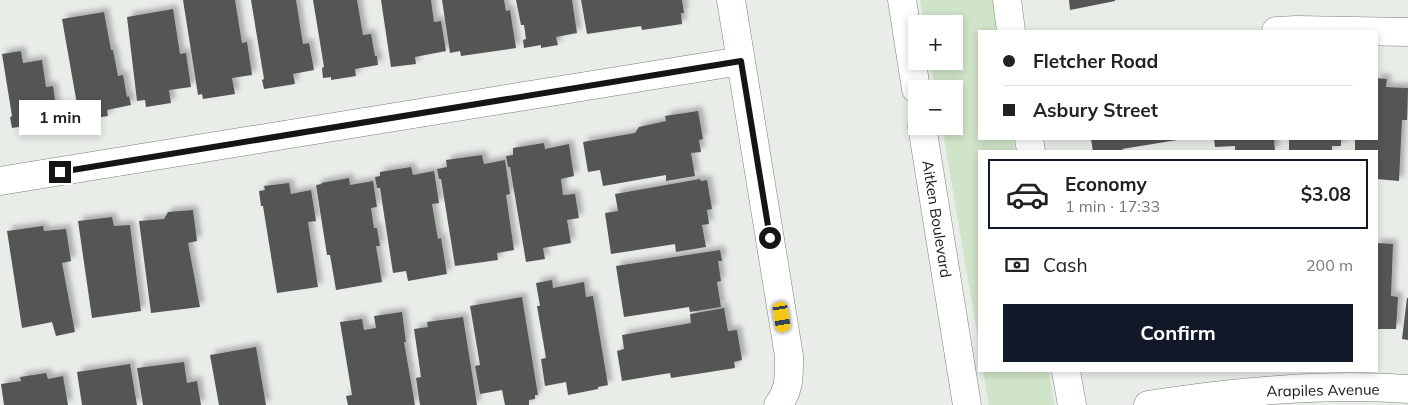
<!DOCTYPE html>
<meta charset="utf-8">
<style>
:root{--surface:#fff;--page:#f2f2f2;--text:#222;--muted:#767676;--line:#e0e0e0;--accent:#111827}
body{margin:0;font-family:Mulish,sans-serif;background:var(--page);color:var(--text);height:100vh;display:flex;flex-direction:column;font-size:19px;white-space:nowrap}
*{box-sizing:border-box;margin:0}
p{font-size:16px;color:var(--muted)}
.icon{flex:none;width:28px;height:28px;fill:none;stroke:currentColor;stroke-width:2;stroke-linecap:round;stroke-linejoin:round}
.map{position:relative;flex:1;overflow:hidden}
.details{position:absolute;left:978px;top:150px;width:400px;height:222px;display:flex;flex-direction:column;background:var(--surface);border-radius:0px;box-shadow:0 2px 8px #0003}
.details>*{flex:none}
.guide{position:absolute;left:978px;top:30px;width:400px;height:110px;border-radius:0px;box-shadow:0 2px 8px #0003;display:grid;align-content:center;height:110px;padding:0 25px;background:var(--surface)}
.tools{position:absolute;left:908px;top:15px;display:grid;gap:10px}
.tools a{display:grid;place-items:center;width:55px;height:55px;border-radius:0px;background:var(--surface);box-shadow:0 2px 8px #0003;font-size:25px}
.end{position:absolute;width:22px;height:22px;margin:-11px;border:6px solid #141514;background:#fff;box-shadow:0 0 0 2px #fff}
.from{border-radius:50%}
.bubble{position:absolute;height:35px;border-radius:0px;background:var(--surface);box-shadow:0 2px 8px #0003;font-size:16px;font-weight:700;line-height:35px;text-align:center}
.car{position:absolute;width:15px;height:30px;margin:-15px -8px;border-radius:6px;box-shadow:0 0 4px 1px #0007;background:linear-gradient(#f5c518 24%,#345 0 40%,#f5c518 0 76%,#345 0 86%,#f5c518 0)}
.guide b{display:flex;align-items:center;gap:18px;height:48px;font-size:19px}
.guide b+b{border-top:1px solid var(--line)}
.guide i{width:12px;height:12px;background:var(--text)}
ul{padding:9px 0 0;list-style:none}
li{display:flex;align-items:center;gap:15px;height:70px;margin:0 10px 8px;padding:0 15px;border:2px solid transparent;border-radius:0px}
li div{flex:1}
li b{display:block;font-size:19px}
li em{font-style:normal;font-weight:700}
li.active{border-color:var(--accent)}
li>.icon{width:45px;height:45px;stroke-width:1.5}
.pay{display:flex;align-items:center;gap:12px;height:55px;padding:0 25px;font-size:19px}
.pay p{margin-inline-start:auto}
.action{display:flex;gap:10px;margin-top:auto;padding:10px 25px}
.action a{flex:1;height:58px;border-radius:0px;background:var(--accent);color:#fff;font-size:20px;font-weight:700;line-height:58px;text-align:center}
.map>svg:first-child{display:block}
.green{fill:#cfe4c9}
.building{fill:#545653;filter:url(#shadow)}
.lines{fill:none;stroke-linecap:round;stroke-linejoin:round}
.minor-casing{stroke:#7b7f7a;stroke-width:29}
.secondary-casing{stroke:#7b7f7a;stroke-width:29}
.minor{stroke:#fff;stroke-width:28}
.secondary{stroke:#fff;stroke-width:28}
.route{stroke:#141514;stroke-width:6}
.labels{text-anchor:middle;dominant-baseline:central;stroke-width:5;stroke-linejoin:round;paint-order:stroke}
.street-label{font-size:15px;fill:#141514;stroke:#fff}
</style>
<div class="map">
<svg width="1408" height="405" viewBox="0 0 1408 405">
<defs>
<filter id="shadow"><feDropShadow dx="4.5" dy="-4.5" stdDeviation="2.5" flood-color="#0004"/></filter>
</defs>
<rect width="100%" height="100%" fill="#e9ede8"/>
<path class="green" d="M920,0H994L998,31H979V139H1013L1015,151H979V345L942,126H954V89H935L931,61H954V24H924Z
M983,371H1049L1054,405H989Z"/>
<path class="building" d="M183,0H235L242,43L247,42L252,75L232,78L235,94L203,99L202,94L198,95Z
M251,0H296L303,44L309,43L314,70L293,74L295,84L264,89L262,80L264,79Z
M313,0H357L363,35L371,34L375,56H377L378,65L355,69L356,76L331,80V77L323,78L322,68L324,67Z
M381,0H431L434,22L441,21L446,51L415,57L416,64L391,67Z
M442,0H504L506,11L510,10L516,48L461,56L460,51L450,53Z
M516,0H572L577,33L556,37L558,45L541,48V45L524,48L523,40L526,39L524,25H521Z
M581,0H682L684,13H681L682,24L642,30L641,26L587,34Z
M1069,0H1115V1L1070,10Z
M173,9L180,54L186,53L191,87L169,90L171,103L146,107L145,100L137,101L127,17Z
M104,12L111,50H113L118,76L123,75L127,97L129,96L131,105L107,110L108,116L77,121L75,110H78L62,19Z
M21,51L23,63L42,60L46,87L53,86L57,113L53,114V118L36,120L37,124L12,128L10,117L12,116L2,54Z
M1376,78L1387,79L1386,87L1408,88L1407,120H1402L1399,181L1376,179V151H1355V139H1376Z
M698,111L703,139L699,140L701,152L691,153L695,176L666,181V175L603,186L600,170L588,172L583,142L635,133L639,127L666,121L665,116Z
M1091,139H1176L1177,140L1122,149L1123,151H1093Z
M1214,139H1274L1275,151H1235V146L1215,147Z
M1289,139H1341V146H1332V151H1289Z
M544,143L545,149L569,144L574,176L561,179L563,195L575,194L579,218L567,220L571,243L543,248L545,259L526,262L510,167H508L506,156L513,155V148Z
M482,155L484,164L505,160L510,194L506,195L514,250L497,253L498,260L455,266L441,179H439L437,169L447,167L446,160Z
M411,167L413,175L434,171L439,203L432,204L438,239L441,238L447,274L408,281L406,271L393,273L380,188H377L375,177L380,176V172Z
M349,178L350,185L373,181L377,207L371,208L374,228H377L380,246H376L382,282L336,290L330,255H327L316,185L322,184L321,183Z
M700,179L701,181L707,180L712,209L707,210L709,224L702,225L706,247L676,252L675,244L611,254L605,213L618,211L615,194Z
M289,183L291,194L311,190L316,221L308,222L318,287L277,293L263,206H261L259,191L265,190L264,186Z
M193,210L197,241L188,243L200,307L151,313L139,221L164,219L168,212Z
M112,217L114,226L130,225L141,311L92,318L78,221Z
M43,226L44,231L66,229L71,261L62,263L75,332L56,336L52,322L22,328L7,231Z
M1376,243L1393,244L1391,296L1398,297L1396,329H1376Z
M720,250L722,261H718L721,281L717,282L721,307L690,312L689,307L624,317L616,266Z
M552,280L553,288L584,282L586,297L593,296L608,385L598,387V389L568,395L566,382L545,386L541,359L546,358L537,306H540L536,283Z
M522,297L538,395H535V399L529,400V405H505L502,390L480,394L475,366L480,365L470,306Z
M1407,298H1408V340L1402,339Z
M724,308L728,331L737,330L742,360L734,362L735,368L671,378L670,373L622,381L617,351L624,349L622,335L691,323L690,314Z
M402,312L406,342H404L415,405H348L346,396L352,395L340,322L362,319L364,330L376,328L374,316Z
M463,317L477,405H420L416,378L421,377L414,329L428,327L427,322Z
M256,347L266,405H219L210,355Z
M184,362L187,383L197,381L201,405H143L137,368Z
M130,364L137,405H82L77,372Z
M46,373L48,379L63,376L68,405H4L1,384L21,381L20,377Z"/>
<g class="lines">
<g class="minor-casing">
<path id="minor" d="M731,0L789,356C789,375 790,390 778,405
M1007,0L1011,31
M1276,31L1297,30L1408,32
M1029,139L1031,151
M0,181L741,61
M1066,371L1072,405
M1148,405C1234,392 1322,383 1408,389"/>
</g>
<g class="secondary-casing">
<path id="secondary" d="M902,0L916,89
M922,126L967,405"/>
</g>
<use href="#minor" class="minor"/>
<use href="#secondary" class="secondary"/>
</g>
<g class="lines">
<path class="route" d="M60,172L741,61L770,238"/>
</g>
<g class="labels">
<g class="street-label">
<text transform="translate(937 219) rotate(81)">Aitken Boulevard</text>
<text transform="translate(1323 390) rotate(-1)">Arapiles Avenue</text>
</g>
</g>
</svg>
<div class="tools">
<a>+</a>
<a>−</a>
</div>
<i class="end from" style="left:770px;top:238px"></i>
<i class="end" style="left:60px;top:172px"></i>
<div class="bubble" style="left:19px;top:100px;width:82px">1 min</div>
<i class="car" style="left:782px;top:317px;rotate:171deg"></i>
<div class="guide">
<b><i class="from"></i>Fletcher Road</b>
<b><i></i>Asbury Street</b>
</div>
<section class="details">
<ul>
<li class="active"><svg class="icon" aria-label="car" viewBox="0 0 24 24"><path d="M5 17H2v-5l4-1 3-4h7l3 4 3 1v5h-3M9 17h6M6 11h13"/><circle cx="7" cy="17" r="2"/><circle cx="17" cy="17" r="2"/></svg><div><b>Economy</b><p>1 min · 17:33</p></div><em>$3.08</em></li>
</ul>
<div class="pay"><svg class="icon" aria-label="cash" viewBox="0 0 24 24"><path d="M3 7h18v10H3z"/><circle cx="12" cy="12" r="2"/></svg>Cash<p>200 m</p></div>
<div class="action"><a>Confirm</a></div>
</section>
</div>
